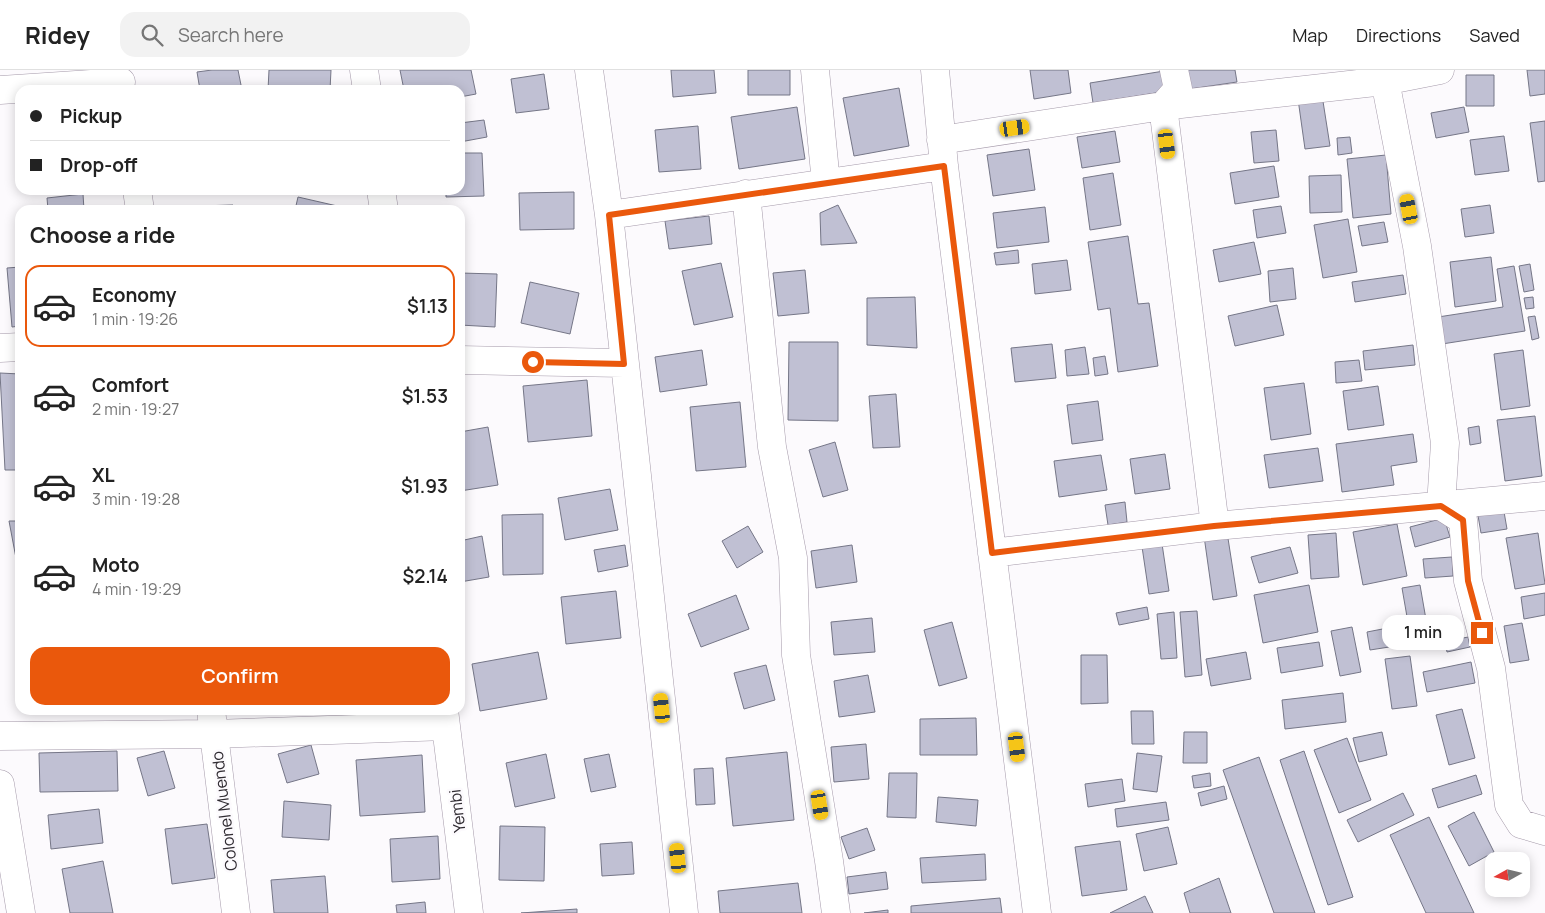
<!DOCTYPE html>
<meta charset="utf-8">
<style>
:root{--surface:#fff;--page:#f2f2f2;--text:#222;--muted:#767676;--line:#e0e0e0;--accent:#ea580c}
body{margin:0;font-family:Manrope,sans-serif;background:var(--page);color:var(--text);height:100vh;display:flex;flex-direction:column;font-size:19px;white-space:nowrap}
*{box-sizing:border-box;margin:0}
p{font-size:16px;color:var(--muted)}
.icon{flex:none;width:28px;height:28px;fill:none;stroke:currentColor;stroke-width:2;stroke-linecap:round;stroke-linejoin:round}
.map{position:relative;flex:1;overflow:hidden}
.sheet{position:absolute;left:15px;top:135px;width:450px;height:510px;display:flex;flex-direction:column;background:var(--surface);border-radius:15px;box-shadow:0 2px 12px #0003}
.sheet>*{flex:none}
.banner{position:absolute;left:15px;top:15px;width:450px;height:110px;border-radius:15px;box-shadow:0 2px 12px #0003;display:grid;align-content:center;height:110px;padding:0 15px;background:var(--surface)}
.needle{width:32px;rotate:262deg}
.controls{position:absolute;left:1485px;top:782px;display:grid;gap:10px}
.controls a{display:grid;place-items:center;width:45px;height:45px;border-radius:10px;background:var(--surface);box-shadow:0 2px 12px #0003;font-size:25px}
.end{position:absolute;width:22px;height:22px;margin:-11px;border:6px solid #ea580c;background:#fff;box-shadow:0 0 0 2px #fff}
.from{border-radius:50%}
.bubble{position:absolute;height:35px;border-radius:15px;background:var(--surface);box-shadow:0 2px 12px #0003;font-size:16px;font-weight:600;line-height:35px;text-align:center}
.car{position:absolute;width:15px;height:30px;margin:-15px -8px;border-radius:6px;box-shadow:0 0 4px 1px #0007;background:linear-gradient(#f5c518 24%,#345 0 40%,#f5c518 0 76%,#345 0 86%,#f5c518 0)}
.banner b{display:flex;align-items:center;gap:18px;height:48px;font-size:19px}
.banner b+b{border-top:1px solid var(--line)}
.banner i{width:12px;height:12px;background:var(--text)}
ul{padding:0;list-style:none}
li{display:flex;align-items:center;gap:15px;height:82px;margin:0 10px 8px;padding:0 5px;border:2px solid transparent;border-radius:15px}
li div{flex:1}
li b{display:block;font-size:19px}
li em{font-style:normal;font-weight:600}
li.selected{border-color:var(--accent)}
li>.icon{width:45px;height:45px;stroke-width:1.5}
h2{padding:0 15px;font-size:22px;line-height:60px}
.cta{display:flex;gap:10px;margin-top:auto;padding:10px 15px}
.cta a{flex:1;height:58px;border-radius:15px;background:var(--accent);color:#fff;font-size:20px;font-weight:600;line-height:58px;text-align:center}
header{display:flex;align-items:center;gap:30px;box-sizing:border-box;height:70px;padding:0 25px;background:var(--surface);border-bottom:1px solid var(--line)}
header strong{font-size:24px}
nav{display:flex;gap:28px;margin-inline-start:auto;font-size:18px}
.search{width:350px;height:45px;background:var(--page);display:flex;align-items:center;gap:12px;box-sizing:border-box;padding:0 18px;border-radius:15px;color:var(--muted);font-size:19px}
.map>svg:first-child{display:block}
.building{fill:#c0c0d3;stroke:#757687}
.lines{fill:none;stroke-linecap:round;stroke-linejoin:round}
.street-casing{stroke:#a59aaa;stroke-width:29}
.street{stroke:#fff;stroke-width:28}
.route{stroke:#ea580c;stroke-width:6}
.labels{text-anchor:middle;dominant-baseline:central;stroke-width:5;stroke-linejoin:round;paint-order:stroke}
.street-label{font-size:16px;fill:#302c32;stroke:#fcfafd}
</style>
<header>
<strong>Ridey</strong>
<div class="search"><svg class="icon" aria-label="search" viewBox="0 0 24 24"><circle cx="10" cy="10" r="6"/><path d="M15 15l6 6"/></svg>Search here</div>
<nav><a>Map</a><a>Directions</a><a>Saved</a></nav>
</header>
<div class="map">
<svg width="1545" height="843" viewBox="0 0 1545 843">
<rect width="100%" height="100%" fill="#fcfafd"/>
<path class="building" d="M212,0H238L242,20H200L197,2Z
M269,0H331L330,20H268Z
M400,0H471L476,24L460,27V20H404Z
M671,0H714L716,23L673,27Z
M748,0H790V25H748Z
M1030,0H1068L1071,23L1034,29Z
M1187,0H1235L1237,12L1190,19Z
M1527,0H1545V24L1530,26Z
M1164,1L1168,21L1093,33L1090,13Z
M544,4L549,39L516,43L511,9Z
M1466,5H1494V36H1466Z
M899,18L909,76L854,86L843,28Z
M1322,25L1330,76L1305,79L1298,29Z
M797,37L805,89L739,99L731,47Z
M1464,37L1469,62L1436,68L1431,43Z
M484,50L487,67L460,72V53Z
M1545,51V111L1538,112L1530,53Z
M698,56L701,99L659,102L655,60Z
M1276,60L1279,91L1254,93L1251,62Z
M1115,61L1120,92L1082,98L1077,67Z
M1504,66L1509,101L1475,105L1470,70Z
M1350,67L1352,83L1338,85L1337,68Z
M1029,79L1035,120L993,126L987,85Z
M460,83H482L484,126L446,127V120H460Z
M1386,85L1391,144L1353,148L1347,89Z
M1274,96L1279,127L1235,134L1230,103Z
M1113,103L1121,155L1090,160L1083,108Z
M1341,105L1342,142L1310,143L1309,106Z
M574,122V159L520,160L519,123Z
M83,124L84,140H48L47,128Z
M298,127L346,138V140H295Z
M233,135V140H199V136Z
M838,135L857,173L821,175L820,143Z
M1490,135L1494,163L1465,167L1461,139Z
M1281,136L1286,163L1257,168L1253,140Z
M1045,137L1049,172L997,178L993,143Z
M709,146L712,174L669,179L665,151Z
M1348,149L1357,202L1323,208L1314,155Z
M1384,152L1388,172L1362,176L1358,156Z
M1128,166L1138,234L1149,233L1158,296L1118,302L1110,238L1098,240L1088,172Z
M1254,172L1261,204L1219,212L1213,180Z
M1018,180L1019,193L996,195L994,183Z
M1491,187L1496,231L1455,237L1450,192Z
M1067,190L1071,220L1035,224L1032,194Z
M721,193L733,247L694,255L682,201Z
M1530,194L1534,220L1524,222L1519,196Z
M1514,196L1525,261L1442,274L1438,247L1503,237L1497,199Z
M20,197V256L12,257L7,198Z
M1293,198L1296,229L1270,232L1268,201Z
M805,200L809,243L778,246L773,203Z
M460,203L497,204L495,257L460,255Z
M1403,205L1406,224L1355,232L1352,212Z
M530,212L579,223L570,264L521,253Z
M915,227L917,278L867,275V228Z
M1533,227L1534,238L1526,239L1524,228Z
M1277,235L1284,265L1235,276L1228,246Z
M1535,246L1539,268L1532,270L1528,247Z
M789,272H838V351L788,350Z
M1052,274L1056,308L1015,312L1011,278Z
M1413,275L1415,295L1365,300L1363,281Z
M1085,277L1089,304L1067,306L1065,280Z
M702,280L707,315L660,322L655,287Z
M1523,280L1530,336L1501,340L1494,284Z
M1105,286L1108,304L1095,306L1093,288Z
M1359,290L1362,311L1336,313L1335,292Z
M0,303L20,304V400H5Z
M587,310L592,366L528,372L523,316Z
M1304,313L1311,364L1271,370L1264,318Z
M1378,316L1384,355L1348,360L1343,321Z
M896,324L900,377L873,378L869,326Z
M1098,331L1103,370L1072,374L1067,335Z
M740,332L746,397L696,401L690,337Z
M1535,346L1542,406L1505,411L1497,350Z
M1479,356L1481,373L1470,375L1468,358Z
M488,357L498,415L460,421V362Z
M1413,364L1417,392L1391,396L1394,415L1342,422L1336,374Z
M835,372L848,420L823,427L809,380Z
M1318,378L1323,411L1269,418L1264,385Z
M1165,384L1170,419L1135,424L1130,389Z
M1101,385L1107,420L1059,427L1054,391Z
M610,419L618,460L565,470L558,428Z
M1125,432L1127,452L1108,455L1105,435Z
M1503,436L1507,459L1481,463L1477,440Z
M543,444V504L503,505L502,445Z
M1444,448L1450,467L1415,477L1410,457Z
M9,451H20V503L19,504Z
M1397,454L1407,506L1363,515L1353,462Z
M748,456L763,482L737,498L722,471Z
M1227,462L1237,526L1213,530L1204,466Z
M1336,463L1339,507L1311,509L1308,465Z
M1538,463L1545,514L1515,519L1506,468Z
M482,466L489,507L460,512V471Z
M1161,467L1169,521L1149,524L1141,470Z
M625,475L628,496L598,502L594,480Z
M852,475L857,512L816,518L811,481Z
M1290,477L1298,503L1259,513L1251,487Z
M1452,487L1453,506L1425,508L1423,489Z
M1309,515L1318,562L1263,573L1254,525Z
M1420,515L1428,561L1410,564L1402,518Z
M616,521L621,568L566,574L561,527Z
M1545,523V545L1524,549L1521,527Z
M736,525L749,559L701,577L688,544Z
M1147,537L1149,549L1119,555L1116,543Z
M1197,541L1202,605L1185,607L1180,542Z
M1174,542L1177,588L1161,589L1157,544Z
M872,548L875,582L834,585L831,552Z
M952,552L967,608L939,616L924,560Z
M1522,553L1529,590L1510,593L1504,556Z
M1398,556L1402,575L1370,580L1367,562Z
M1352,557L1361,602L1340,606L1331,561Z
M1468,567L1470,577L1447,582L1445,572Z
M1319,572L1323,596L1281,603L1277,578Z
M538,582L547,629L480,641L472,594Z
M1246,582L1251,609L1211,616L1206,589Z
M1081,585H1107L1108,633L1081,634Z
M1410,586L1417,636L1392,639L1385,589Z
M1471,592L1475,613L1427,622L1423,602Z
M766,595L775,630L744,639L734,603Z
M868,605L875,642L839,647L834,611Z
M1343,623L1346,652L1285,659L1282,630Z
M1462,639L1475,688L1449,695L1436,645Z
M246,640H287V643L246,642Z
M1131,641H1153L1154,674H1132Z
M976,648L977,685H920V649Z
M1184,662H1207V693H1183Z
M1382,662L1387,685L1359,692L1353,668Z
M1347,668L1371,730L1339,743L1314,680Z
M866,674L869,709L834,712L831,677Z
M311,675L319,704L287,713L278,684Z
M117,681L118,721L40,722L39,683Z
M164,681L175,718L148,726L137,688Z
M1304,681L1353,827L1328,835L1280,690Z
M787,682L794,750L733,756L726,688Z
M1137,683L1162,686L1157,722L1133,719Z
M546,684L555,728L515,737L506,693Z
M609,684L616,717L591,722L584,689Z
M422,685L425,742L360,746L356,690Z
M1259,687L1315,843H1274L1223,700Z
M713,698L715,734L696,735L694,699Z
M889,703H917L916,748L887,747Z
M1210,703L1211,716L1194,718L1192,706Z
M1476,705L1482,724L1438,738L1432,719Z
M1122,709L1125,731L1088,737L1085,714Z
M1224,716L1227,729L1201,736L1198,723Z
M1403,723L1414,745L1358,772L1347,750Z
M938,727L978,730L976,756L936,752Z
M284,731L331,735L329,770L282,767Z
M1166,732L1169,750L1117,757L1115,739Z
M99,739L103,773L51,779L48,745Z
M1474,742L1494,782L1469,796L1448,756Z
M1429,747L1474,843H1426L1390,765Z
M207,754L215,808L172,814L165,759Z
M500,756L545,757L544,811L499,810Z
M1168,757L1177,794L1144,801L1136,764Z
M867,758L875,780L849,789L841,767Z
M438,766L440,809L392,812L390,769Z
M1120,771L1127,820L1082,826L1075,777Z
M632,772L634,804L602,806L600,774Z
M985,784L986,810L922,813L920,788Z
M103,791L113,843H70L62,799Z
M886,802L888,819L849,824L847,807Z
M325,806L328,843H274L271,810Z
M1219,808L1231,843H1190L1184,823Z
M798,813L802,843H720L718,821Z
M1145,826L1153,843H1110Z
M1000,828L1002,843H911V836Z
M425,832L426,843H397L396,835Z
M577,839V843H521Z
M888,840V843H864Z"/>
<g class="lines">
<g class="street-casing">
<path id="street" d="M364,0L367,20
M589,0L609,145L684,843
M815,0L826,113
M935,0L944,96L1037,843
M1174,0L1178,19L1163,36L1215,456
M1383,0L1417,176L1445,373L1441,436L1463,450L1468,511L1491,598L1509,735L1521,754L1545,761
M0,20L121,12
M941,70L1163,36L1384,11L1440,0
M137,120L140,140
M381,120L384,140
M746,124L772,377L793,488L796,585L829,791L836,843
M609,145L944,96
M0,278L20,277
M460,290L624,293
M992,483L1215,456L1545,426
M211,640L236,843
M444,640L469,843
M0,666L214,664L446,656
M0,714L21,843"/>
</g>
<use href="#street" class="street"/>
</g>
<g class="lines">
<path class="route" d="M533,292L624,294L609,145L944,96L992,483L1214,456L1441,436L1463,450L1468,511L1482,563"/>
</g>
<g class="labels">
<g class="street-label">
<text transform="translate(224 741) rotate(-97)">Colonel Muendo</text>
<text transform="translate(457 741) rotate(-97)">Yembi</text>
</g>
</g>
</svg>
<div class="controls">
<a><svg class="needle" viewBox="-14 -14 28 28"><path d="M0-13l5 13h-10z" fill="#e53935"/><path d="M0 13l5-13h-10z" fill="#767676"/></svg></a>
</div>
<i class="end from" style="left:533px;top:292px"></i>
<i class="end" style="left:1482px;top:563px"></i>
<div class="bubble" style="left:1382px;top:545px;width:82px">1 min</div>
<i class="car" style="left:1015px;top:58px;rotate:82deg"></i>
<i class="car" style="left:1167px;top:74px;rotate:173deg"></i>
<i class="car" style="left:1409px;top:139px;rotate:349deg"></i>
<i class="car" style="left:662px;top:638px;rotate:354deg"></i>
<i class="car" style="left:1017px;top:677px;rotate:173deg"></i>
<i class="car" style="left:820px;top:735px;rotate:171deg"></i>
<i class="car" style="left:678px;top:788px;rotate:354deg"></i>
<div class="banner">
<b><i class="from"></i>Pickup</b>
<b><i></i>Drop-off</b>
</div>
<section class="sheet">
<h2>Choose a ride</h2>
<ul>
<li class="selected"><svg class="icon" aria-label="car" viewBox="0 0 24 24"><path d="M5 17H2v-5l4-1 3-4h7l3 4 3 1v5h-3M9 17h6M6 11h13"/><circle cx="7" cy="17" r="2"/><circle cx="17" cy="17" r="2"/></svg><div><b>Economy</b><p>1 min · 19:26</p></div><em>$1.13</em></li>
<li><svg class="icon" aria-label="car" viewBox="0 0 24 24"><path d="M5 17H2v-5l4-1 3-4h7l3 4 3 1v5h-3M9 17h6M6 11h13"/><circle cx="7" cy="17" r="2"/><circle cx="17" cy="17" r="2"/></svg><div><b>Comfort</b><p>2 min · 19:27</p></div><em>$1.53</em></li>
<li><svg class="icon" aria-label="car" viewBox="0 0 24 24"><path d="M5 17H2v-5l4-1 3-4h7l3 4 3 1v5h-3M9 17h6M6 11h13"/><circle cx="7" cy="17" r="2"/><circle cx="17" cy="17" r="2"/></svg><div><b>XL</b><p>3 min · 19:28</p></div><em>$1.93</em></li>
<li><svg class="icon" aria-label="car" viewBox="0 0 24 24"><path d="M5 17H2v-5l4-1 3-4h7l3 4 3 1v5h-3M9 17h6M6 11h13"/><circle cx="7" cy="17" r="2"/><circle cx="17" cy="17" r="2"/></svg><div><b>Moto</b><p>4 min · 19:29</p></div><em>$2.14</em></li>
</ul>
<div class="cta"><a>Confirm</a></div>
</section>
</div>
